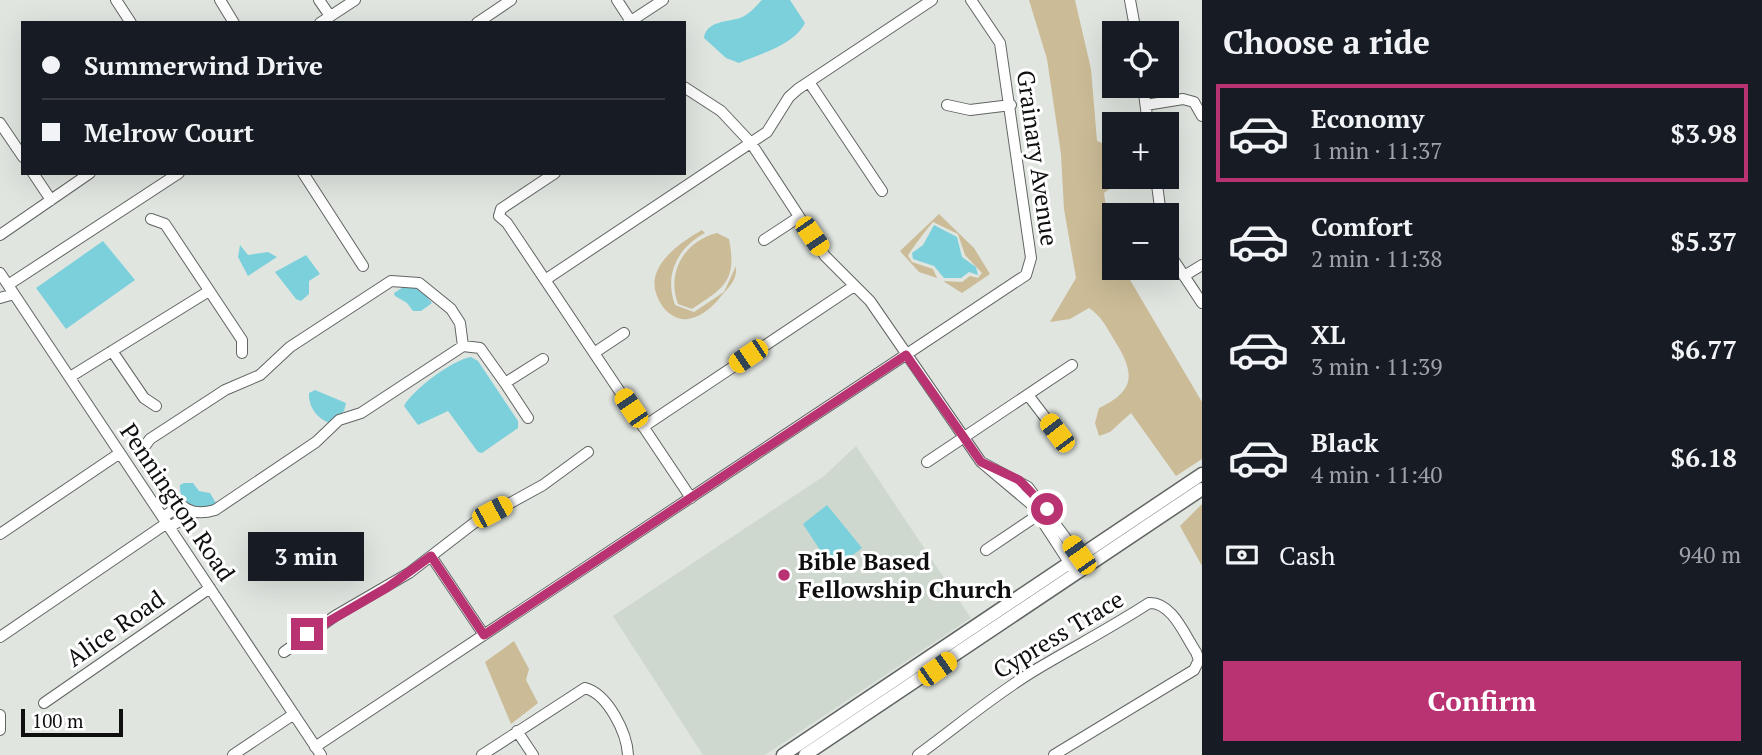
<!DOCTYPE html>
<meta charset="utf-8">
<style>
:root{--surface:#171b24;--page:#242831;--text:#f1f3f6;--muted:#9ea1a6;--line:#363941;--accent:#b93271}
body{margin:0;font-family:"PT Serif",serif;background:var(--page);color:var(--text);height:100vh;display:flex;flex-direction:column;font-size:26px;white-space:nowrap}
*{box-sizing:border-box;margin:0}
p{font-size:23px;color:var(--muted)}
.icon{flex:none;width:38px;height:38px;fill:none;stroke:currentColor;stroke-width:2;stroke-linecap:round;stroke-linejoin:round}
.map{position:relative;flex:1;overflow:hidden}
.panel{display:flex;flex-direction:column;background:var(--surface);width:560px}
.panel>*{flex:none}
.banner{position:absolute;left:21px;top:21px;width:665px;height:154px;border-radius:0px;box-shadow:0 7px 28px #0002;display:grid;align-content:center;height:154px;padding:0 21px;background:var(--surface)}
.buttons{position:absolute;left:1102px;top:21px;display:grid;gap:14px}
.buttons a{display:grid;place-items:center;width:77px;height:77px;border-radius:0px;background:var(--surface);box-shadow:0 7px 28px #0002;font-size:35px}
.scale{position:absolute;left:21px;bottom:18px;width:102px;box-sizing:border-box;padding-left:7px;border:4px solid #0e0f0e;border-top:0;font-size:19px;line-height:24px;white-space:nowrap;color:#0e0f0e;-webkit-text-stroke:5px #fff;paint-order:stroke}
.end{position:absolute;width:32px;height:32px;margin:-16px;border:9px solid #b93271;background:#fff;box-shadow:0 0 0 4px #fff}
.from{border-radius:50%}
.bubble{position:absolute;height:49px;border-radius:0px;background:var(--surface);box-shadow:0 7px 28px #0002;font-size:23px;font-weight:800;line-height:49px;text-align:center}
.car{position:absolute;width:21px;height:42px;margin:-21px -10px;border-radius:9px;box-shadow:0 0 5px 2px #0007;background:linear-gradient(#f5c518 24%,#345 0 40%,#f5c518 0 76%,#345 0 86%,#f5c518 0)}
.banner b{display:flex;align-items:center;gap:24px;height:66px;font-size:26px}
.banner b+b{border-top:2px solid var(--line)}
.banner i{width:18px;height:18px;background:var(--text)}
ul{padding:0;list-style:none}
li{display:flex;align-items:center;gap:21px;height:98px;margin:0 14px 10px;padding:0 7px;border:4px solid transparent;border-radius:0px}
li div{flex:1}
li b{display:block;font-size:26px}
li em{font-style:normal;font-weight:800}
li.on{border-color:var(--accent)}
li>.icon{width:63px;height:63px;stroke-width:1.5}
h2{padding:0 21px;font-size:32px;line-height:84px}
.pay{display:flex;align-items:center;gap:18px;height:77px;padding:0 21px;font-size:26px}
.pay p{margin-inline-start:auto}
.button{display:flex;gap:14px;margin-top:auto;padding:14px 21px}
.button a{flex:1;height:80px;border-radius:0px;background:var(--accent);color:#fff;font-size:28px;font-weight:800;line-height:80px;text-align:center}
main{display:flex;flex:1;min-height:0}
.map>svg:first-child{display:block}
.built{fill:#ced8cf}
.green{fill:#cbbb96}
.water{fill:#7cd0dc}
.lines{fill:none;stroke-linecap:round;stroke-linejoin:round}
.minor-casing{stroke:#616562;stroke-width:12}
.major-casing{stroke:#616562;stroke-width:15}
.minor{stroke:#fff;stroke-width:10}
.major{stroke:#fff;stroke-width:12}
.route{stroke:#b93271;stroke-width:9}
.poi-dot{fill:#b93271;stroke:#fff;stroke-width:2.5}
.labels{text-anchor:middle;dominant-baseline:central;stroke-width:6;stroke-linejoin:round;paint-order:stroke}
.street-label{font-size:24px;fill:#0e0f0e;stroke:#fff}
.poi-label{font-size:24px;font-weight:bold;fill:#0e0f0e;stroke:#fff;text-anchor:start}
</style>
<main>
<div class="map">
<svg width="1202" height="755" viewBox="0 0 1202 755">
<rect width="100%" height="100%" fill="#e0e5e0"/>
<path class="built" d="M856,446L971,618L765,755H703L613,616L824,476Z"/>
<path class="green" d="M1029,0H1075L1091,69L1097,141L1115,148V177H1118L1119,182L1104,193L1115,268H1123L1202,402V459L1176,476L1131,413L1110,432L1099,436L1095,423L1099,408C1138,390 1134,371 1113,338C1106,326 1101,316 1089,308L1070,319L1050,322L1076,278L1064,209L1061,154L1047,59Z
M939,214L974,248L990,274L962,293L943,281L962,282L970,276L978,278L982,273L965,255L958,234L933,222C929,226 910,251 908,256L912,262L933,269L937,278L919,272L900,251Z
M702,230L705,233C677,248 664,275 675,305L694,312L724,292L736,266C737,279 731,285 723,294C714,305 704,316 688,319C667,322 649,293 656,274C662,255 686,239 702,230Z
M717,233L729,239C737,281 725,287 692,309L678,304C666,272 685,241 717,233Z
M1202,504V566L1180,526Z
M514,641L529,669L526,680L538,703L511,724L485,662Z"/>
<path class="water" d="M762,0H790L805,23C794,45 760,54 739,63L726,58L704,38C706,21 727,22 740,18C749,15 756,6 762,0Z
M934,225L957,237L962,257L976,267L978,275L969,272L961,278H944L934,266L913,259L912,253L923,245Z
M103,241L135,280L66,329L36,288Z
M240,245L248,255L268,252L277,257L248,276L238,257Z
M306,255L320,274L309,281V294L301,301L296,299L275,272Z
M405,286L420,288L432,303L421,311H413L407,303L395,296L394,293Z
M471,357L478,361L518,421V428L482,453L478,452L448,411L418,425L404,406C412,390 454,359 471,357Z
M315,390L346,403L344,411L330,423C317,419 308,406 309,393Z
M184,483H193L199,491L210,493L216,503C199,513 179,506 180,485Z
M827,505L862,548L833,570L803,524Z"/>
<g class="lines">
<g class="minor-casing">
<path id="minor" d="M116,0L131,23
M220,0L234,23
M319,0L330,16
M617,0L632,23
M1130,0L1136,33
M320,23L355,0
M477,23L511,0
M628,23L663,0
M809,82L882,191
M1143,86L1148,124
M684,87L721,111L751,143L825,256L870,301L981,462
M947,105L970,110L1011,105
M1146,105L1183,99L1194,102L1202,116
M0,123L23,157
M33,173L51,200
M303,173L363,266
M555,173L501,209L499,216L507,223L691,498
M1156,177L1161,215
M151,219L165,224L242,340V353
M0,235L90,173
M764,240L799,217
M1167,250L1202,303
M0,273L321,755
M1184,276L1202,265
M545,280L767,132L789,97L798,89L932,0
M8,285L179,173
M0,298L14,294
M463,346L460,323L451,309L419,283L391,281L290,347L260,375L225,390L150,439L142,450V457C146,469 175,502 187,509C196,514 205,513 215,510L316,442L339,420L361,413L463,346L480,348L505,383
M112,351L144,398L156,406
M594,353L624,333
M70,377L209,291
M1028,395L1057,433
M528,418L505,383L543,359
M643,427L854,286
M927,462L1072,365
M163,517L181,505
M170,527L193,512
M0,534L120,453
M986,550L1044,511
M431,556L484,635
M1076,573L1031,504L981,462L1028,487L1082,560
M0,637L167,523
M284,652L335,616L409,573L474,523L543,485L588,452
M44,703L210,588
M0,715V730
M517,731L533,755
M315,747L1026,275L1031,258L1000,43L971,0
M233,755L294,714
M482,755L585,688C608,694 627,733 628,755
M918,755C958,726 995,694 1037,669C1074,647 1112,627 1149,603C1172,602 1184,634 1196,652L1199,660L1194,670L1054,755"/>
</g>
<g class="major-casing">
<path id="major" d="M783,755L1202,474
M805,755L1202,489"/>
</g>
<use href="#minor" class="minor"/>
<use href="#major" class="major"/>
</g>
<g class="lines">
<path class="route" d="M307,634L388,587L431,556L484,635L906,355L981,462L1019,480L1047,509"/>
</g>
<circle class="poi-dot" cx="784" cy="575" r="7"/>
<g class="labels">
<g class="street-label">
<text transform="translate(1038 158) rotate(82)">Grainary Avenue</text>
<text transform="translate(178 502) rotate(56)">Pennington Road</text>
<text transform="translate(115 628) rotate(-35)">Alice Road</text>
<text transform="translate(1058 634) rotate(-31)">Cypress Trace</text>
</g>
<g class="poi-label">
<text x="798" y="561">Bible Based<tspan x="798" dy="28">Fellowship Church</tspan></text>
</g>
</g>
</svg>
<div class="buttons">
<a><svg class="icon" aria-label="locate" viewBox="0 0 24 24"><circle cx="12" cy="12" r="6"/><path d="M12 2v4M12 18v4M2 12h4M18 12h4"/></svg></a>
<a>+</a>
<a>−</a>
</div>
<div class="scale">100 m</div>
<i class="end from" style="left:1047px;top:509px"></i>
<i class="end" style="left:307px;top:634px"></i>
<div class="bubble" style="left:248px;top:532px;width:116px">3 min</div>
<i class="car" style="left:812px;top:236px;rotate:146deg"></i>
<i class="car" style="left:748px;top:356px;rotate:236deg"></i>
<i class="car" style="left:631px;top:408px;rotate:326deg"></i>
<i class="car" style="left:1057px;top:433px;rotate:323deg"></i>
<i class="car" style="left:492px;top:512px;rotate:62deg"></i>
<i class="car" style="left:1079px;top:555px;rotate:325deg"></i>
<i class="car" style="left:937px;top:669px;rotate:55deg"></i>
<div class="banner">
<b><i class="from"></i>Summerwind Drive</b>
<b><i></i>Melrow Court</b>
</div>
</div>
<section class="panel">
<h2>Choose a ride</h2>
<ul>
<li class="on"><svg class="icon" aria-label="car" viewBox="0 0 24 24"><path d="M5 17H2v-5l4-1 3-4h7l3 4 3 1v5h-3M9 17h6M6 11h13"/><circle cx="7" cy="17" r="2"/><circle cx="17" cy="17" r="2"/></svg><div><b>Economy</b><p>1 min · 11:37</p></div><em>$3.98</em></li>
<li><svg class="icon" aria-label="car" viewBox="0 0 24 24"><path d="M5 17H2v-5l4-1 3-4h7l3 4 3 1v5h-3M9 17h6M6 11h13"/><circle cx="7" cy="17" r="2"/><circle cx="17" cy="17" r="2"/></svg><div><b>Comfort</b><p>2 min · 11:38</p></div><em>$5.37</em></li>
<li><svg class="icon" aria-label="car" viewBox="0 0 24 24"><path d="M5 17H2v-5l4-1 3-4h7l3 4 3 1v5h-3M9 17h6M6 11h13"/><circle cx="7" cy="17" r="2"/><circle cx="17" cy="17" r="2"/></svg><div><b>XL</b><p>3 min · 11:39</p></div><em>$6.77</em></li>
<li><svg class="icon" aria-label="car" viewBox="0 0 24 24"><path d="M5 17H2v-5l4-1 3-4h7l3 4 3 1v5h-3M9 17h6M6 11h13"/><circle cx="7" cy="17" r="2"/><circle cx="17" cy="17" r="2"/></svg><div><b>Black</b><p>4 min · 11:40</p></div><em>$6.18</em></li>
</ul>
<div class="pay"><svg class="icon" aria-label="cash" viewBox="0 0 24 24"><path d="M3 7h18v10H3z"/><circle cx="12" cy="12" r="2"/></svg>Cash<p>940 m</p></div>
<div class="button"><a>Confirm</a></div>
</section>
</main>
